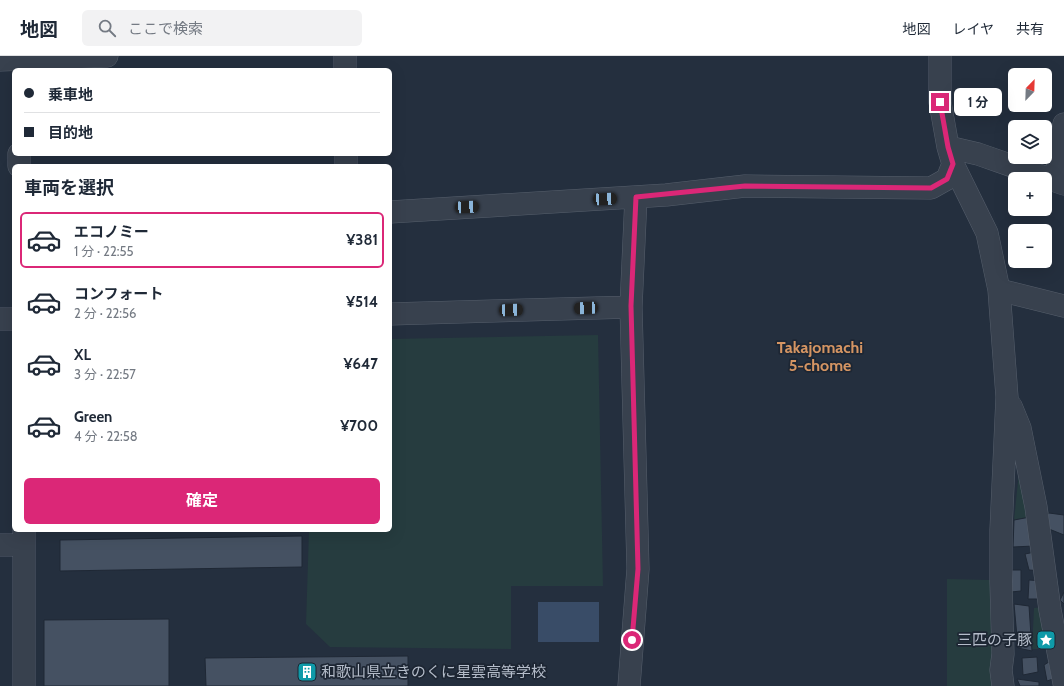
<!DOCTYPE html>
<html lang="ja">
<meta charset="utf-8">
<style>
:root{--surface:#fff;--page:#f2f2f3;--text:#1f2937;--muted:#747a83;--line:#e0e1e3;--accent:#db2777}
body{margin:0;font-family:Cabin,"Noto Sans JP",sans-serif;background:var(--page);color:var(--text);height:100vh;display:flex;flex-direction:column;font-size:15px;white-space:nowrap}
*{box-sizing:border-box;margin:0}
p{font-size:13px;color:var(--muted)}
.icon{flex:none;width:22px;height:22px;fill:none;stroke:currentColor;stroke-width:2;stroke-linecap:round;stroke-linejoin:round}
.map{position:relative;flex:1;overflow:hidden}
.panel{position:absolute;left:12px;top:108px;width:380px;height:368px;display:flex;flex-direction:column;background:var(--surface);border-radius:6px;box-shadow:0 4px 16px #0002}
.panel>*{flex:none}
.banner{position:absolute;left:12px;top:12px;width:380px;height:88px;border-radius:6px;box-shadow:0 4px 16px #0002;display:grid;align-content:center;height:88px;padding:0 12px;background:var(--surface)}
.needle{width:26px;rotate:23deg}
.buttons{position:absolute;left:1008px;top:12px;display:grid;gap:8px}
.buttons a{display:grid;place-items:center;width:44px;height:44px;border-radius:6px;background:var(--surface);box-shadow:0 4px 16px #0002;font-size:20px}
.end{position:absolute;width:18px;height:18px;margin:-9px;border:5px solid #db2777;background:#fff;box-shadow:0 0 0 2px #fff}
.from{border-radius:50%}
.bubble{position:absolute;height:28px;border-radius:6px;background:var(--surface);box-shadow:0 4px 16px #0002;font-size:13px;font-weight:700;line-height:28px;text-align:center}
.car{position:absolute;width:12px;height:24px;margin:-12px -6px;border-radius:5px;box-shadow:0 0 3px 1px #0007;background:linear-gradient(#222 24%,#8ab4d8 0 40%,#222 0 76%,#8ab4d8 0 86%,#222 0)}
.banner b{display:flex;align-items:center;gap:14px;height:38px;font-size:15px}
.banner b+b{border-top:1px solid var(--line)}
.banner i{width:10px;height:10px;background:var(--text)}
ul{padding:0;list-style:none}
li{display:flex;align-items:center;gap:12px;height:56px;margin:0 8px 6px;padding:0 4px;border:2px solid transparent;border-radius:6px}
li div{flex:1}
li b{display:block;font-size:15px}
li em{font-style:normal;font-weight:700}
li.active{border-color:var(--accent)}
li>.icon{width:36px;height:36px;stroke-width:1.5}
h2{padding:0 12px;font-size:18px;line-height:48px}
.cta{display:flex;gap:8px;margin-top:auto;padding:8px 12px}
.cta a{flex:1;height:46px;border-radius:6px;background:var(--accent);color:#fff;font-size:16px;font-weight:700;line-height:46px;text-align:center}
header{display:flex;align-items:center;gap:24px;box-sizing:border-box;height:56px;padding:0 20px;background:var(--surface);border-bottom:1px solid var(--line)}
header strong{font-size:19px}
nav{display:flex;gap:22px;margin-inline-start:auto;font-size:14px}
.search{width:280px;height:36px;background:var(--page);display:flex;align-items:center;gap:10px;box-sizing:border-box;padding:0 14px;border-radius:6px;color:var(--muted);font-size:15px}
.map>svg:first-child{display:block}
.green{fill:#263c3f}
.water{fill:#394c67}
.building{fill:#455162;stroke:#1f2835}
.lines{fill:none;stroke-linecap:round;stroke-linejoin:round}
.minor-casing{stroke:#565f6c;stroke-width:23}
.minor{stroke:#38414e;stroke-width:22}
.route{stroke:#db2777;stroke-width:5}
.labels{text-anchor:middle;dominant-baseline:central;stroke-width:3.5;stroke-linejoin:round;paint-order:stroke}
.poi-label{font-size:15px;fill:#b4bcc9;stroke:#1d2633;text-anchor:end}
.neighbourhood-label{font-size:16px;font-weight:bold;fill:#d59563;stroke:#1d2633}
</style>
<header>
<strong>地図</strong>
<div class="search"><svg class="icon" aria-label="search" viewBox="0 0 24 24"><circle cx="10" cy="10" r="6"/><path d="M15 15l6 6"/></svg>ここで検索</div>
<nav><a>地図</a><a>レイヤ</a><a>共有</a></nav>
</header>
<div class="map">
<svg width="1064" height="630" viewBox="0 0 1064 630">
<rect width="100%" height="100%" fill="#242f3e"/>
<path class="green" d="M598,279L603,530H511V593L330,591L306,568L309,474H390V283Z
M1019,416L1030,461L1014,464Z
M947,523L990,524L1003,630H947Z
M1044,551L1048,593H1032L1034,552Z"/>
<path class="water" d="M538,546H599V586H538Z"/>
<path class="building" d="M1049,457L1064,459V479L1039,469Z
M1030,461L1034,490L1013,491L1014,464Z
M302,480V511L60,515V484Z
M1040,495L1043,515L1029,514L1025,498Z
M1012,514H1021V535L1011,536Z
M1029,524L1044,525L1041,543H1028Z
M1064,536V548L1060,544Z
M1014,548L1029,550L1032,595L1018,592Z
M169,563V630H44V564Z
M408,600V630H206L205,602Z
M1037,601L1038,616L1023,619L1022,602Z
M1052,604L1056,622L1047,625L1044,609Z
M1017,623L1039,626V630H1020Z"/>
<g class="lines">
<g class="minor-casing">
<path id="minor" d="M345,0V14
M940,0V46L948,91L953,108L987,177L999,234L1007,341L1001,474V526L1003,598L1001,614L1003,630
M0,4L107,0
M948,91L978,98L1064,128
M19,98V110
M346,98V110
M1055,125L1064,68
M390,156L666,139L745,130L931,132L947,123L953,108
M999,234L1064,250
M390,258L631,251
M0,263H14
M1011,350L1020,372L1036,451L1050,554L1064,627
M24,474V630
M0,489H24
M629,630L638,513L631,251L636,141"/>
</g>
<use href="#minor" class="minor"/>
</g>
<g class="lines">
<path class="route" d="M632,584L638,513L631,250L636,141L745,130L931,132L947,123L953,108L948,91L940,46"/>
</g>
<defs>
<g id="sight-square" transform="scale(1)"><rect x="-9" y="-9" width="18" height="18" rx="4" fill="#0f9aa8" stroke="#1d2633"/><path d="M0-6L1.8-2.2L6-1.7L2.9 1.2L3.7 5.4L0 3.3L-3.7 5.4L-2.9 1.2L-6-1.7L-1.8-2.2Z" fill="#fff"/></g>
<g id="building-square" transform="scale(1)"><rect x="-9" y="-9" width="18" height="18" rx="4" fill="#0f9aa8" stroke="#1d2633"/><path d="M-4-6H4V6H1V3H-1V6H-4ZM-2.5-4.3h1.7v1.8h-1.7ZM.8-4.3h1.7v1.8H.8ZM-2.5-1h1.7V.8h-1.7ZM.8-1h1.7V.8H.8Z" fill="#fff"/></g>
</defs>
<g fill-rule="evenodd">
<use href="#sight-square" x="1046" y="584"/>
<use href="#building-square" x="307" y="616"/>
</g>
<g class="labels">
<g class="poi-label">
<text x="1032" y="584">三匹の子豚</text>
<text x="321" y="616" text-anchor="start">和歌山県立きのくに星雲高等学校</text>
</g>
<g class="neighbourhood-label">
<text x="820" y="291">Takajomachi<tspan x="820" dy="18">5-chome</tspan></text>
</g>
</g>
</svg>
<div class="buttons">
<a><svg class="needle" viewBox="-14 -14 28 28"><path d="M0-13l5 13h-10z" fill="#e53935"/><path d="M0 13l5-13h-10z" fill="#747a83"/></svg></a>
<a><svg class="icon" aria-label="layers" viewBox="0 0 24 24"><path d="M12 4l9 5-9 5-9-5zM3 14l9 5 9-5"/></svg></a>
<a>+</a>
<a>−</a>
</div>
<i class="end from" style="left:632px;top:584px"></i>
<i class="end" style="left:940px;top:46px"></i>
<div class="bubble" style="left:954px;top:32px;width:48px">1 分</div>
<i class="car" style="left:605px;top:143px;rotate:87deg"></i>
<i class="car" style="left:467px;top:151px;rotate:87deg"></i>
<i class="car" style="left:586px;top:252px;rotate:268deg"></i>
<i class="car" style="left:511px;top:254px;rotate:88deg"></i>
<div class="banner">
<b><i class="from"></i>乗車地</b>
<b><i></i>目的地</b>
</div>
<section class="panel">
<h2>車両を選択</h2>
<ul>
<li class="active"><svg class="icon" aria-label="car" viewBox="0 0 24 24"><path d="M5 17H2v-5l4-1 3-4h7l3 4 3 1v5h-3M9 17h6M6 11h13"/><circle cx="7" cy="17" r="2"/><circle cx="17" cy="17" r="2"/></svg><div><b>エコノミー</b><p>1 分 · 22:55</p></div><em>¥381</em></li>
<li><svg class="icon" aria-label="car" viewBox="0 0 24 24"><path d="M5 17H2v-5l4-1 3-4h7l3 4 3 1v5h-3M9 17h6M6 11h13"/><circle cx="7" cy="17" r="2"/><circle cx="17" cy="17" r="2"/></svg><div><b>コンフォート</b><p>2 分 · 22:56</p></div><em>¥514</em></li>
<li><svg class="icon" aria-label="car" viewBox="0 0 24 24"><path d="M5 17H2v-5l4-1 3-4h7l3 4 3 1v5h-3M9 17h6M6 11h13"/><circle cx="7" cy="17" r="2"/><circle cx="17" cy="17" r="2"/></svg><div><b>XL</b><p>3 分 · 22:57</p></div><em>¥647</em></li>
<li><svg class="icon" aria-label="car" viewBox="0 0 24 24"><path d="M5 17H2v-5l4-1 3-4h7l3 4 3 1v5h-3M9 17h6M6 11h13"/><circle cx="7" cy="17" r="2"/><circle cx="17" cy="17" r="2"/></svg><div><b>Green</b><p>4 分 · 22:58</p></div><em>¥700</em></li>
</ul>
<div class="cta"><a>確定</a></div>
</section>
</div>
